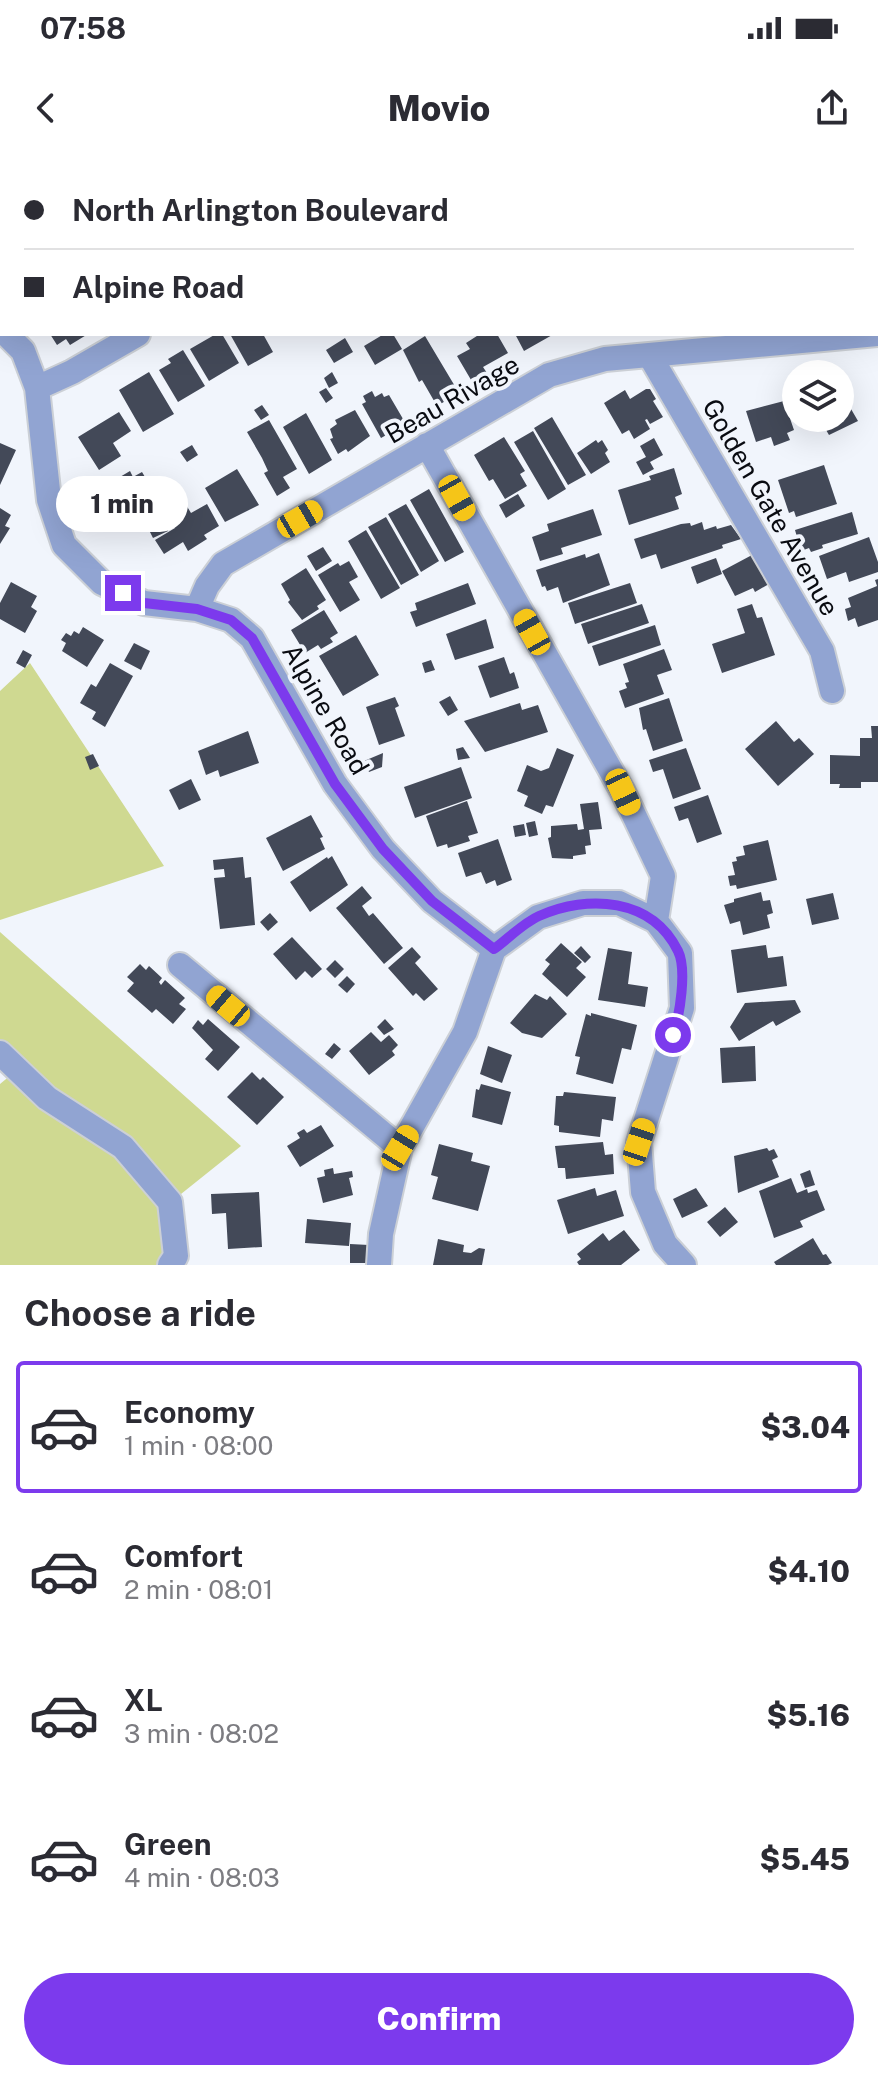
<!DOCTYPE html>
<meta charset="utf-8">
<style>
:root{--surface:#fff;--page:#f7f7f7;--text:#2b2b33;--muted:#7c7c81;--line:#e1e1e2;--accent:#7c3aed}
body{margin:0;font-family:"Public Sans",sans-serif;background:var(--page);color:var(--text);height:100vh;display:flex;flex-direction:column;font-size:30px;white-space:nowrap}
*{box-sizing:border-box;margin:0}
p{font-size:26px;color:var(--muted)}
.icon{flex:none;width:44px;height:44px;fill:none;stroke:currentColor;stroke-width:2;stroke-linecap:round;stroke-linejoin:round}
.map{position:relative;height:1105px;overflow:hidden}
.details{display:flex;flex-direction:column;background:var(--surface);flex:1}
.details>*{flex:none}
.top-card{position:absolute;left:0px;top:0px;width:878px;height:176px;box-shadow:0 8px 32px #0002;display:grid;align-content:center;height:176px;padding:0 24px;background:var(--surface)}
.tools{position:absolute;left:782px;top:200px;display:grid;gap:16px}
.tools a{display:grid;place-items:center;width:72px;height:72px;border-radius:50%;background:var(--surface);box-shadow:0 8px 32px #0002;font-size:40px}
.end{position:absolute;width:36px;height:36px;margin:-18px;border:10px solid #7c3aed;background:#fff;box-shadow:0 0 0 4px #fff}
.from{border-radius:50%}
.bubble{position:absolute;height:56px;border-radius:28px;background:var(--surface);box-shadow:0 8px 32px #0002;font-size:26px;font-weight:800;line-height:56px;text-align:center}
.car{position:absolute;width:24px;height:48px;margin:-24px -12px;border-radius:10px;box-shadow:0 0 6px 2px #0007;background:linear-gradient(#f5c518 24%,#345 0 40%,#f5c518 0 76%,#345 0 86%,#f5c518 0)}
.top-card b{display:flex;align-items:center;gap:28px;height:76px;font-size:30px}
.top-card b+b{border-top:2px solid var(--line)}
.top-card i{width:20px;height:20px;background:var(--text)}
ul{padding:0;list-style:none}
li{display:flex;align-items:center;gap:24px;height:132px;margin:0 16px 12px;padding:0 8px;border:4px solid transparent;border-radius:8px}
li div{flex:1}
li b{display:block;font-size:30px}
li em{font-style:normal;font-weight:800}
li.selected{border-color:var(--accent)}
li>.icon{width:72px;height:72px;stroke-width:1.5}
h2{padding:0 24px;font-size:36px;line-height:96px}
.button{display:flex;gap:16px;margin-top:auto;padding:16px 24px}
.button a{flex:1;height:92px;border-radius:48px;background:var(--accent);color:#fff;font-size:32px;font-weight:800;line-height:92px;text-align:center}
.status{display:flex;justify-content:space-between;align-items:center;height:56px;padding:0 40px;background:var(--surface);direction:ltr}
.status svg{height:22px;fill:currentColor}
header{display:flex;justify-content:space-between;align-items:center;height:104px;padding:0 24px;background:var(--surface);font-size:36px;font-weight:800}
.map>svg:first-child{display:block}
.green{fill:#cfd991}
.building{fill:#434958}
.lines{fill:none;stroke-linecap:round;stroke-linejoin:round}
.street-casing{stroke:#ccd0d6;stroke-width:28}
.street{stroke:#91a4d2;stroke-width:24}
.route{stroke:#7c3aed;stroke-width:10}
.labels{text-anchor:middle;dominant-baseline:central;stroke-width:8;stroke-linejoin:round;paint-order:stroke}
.street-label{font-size:26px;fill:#090b11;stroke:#f1f5fc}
</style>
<div class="status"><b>07:58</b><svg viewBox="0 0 49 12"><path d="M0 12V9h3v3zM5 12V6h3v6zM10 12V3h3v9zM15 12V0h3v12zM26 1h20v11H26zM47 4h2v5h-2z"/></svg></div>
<header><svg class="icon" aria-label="back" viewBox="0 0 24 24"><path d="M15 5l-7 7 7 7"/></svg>Movio<svg class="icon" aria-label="share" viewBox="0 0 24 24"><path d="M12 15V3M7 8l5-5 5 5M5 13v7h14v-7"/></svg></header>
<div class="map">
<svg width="878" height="1105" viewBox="0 0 878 1105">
<rect width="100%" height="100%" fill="#f1f5fc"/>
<path class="green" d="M30,503L164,706L0,760V531Z
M0,772L241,986L171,1042L170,1105H0V924L17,910L0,893Z"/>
<path class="building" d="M50,174H88L70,185L66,179L57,185Z
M216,174H222L239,203L209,221L190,189Z
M230,174H263L273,192L248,206Z
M384,174H393L402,189L375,205L364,186Z
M480,174H497L508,193L483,207L487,213L484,215L486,219L474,225L457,196L470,189L466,183Z
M515,174H554L524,191Z
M425,176L459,233L437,246L422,220L419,222L403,190Z
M345,178L353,192L334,203L326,190Z
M183,190L205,226L178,242L159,210L171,203L168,199Z
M149,212L174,254L143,272L119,230Z
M332,212L338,223L329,228L324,218Z
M326,228L333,238L326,243L319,232Z
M646,229H650L656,239L653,241L663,257L650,264L647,259L645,260L650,269L634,279L629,270L622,274L604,243L625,230L630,239Z
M840,230L858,261L829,275L819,258H840Z
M372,231L375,237L382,233L384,237L389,235L406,264L381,278L362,244L366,242L363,236Z
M784,241L794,270L787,273L790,280L774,286L771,277L756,282L746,251Z
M262,245L269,255L261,260L254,250Z
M355,250L370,276L348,292L346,289L338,294L330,279L333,278L330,269L337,264L335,260Z
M119,252L131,271L113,283L121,296L99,310L78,277Z
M306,253L332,300L309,314L283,267Z
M552,257L586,315L568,325L534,268Z
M269,260L297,309L283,317L290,328L277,336L264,313L268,311L262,298L247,272Z
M533,271L566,329L548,340L514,282Z
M504,277L525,311L520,314L527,326L505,339L493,319L489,321L474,295Z
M654,278L663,295L650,302L654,309L643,315L636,302L646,297L640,286Z
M596,280L598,283L602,280L608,290L605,293L610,302L591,314L577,293Z
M0,283L16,290L0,325Z
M192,285L198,295L187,302L180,292Z
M824,305L837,344L796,357L794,351L789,353L778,320Z
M674,308L682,334L675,337L679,349L629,365L618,330L651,320L649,316Z
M237,309L259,345L225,362L205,328Z
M130,311L133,317L142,312L151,327L142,332L149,343L110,366L88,336Z
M168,329L172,336L158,345L154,338Z
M429,329L464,392L445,402L410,340Z
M518,334L525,346L506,358L499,345Z
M185,343L191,353L207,344L219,366L204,375L207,379L188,391L183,382L164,394L155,380L175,368L167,354Z
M406,344L439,401L421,412L388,354Z
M0,348L11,355L5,366L10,368L0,384Z
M593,349L602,375L561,388L563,394L540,401L532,377L549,371L547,364Z
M852,352L858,374L822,385L823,388L811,392L809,388L801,391L795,370Z
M386,357L419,415L401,425L368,367Z
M163,361L168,371L153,378L148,368Z
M702,362L704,370L716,366L717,369L731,365L741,379L722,385L723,388L661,409L656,394L641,399L634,379L681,364L690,363L691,366Z
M366,370L400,428L381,439L348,381Z
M869,377L878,402V412L849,422L846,412L827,419L819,396Z
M323,387L332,401L316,411L307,396Z
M599,393L610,425L563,443L558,427L547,431L545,426L542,427L536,410L585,394L586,398Z
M752,395L769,424L755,432L753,428L735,436L722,411Z
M716,398L722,414L697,424L691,407Z
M349,401L358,417L349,422L360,440L340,452L318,415L338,403L340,406Z
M306,408L326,440L317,446L319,449L302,460L288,442L290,440L281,424Z
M878,419V460L858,467L855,458L848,461L845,449L851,447L848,438L877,426L875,420Z
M11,422L37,436L31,447L37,451L25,473L0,459V443Z
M468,423L476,444L416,467L410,452L417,450L415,443Z
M630,423L637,443L575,464L568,443Z
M642,444L649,463L588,484L581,464Z
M752,444L757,458L762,457L775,495L722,513L712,484L745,473L737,449Z
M324,450L338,473L330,478L333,482L321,489L318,485L305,493L291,470Z
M486,459L494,488L455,500L446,474Z
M655,465L661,485L599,506L592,486Z
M83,467L104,480L87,507L62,491L66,483L61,480L66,473L71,476L74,471L79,474Z
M356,475L379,515L343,536L319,496Z
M134,483L150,491L141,510L124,501Z
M664,489L672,510L657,515L664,534L625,548L619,531L627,528L625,523L629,522L623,504Z
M23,490L32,495L25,508L16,503Z
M504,497L510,514L514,512L519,528L490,538L478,506Z
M431,500L435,510L425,513L422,503Z
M110,503L133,516L105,567L92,559L96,552L80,543L91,524L96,527Z
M450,536L458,550L448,556L439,542Z
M395,537L399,546L395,548L405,576L379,585L366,547Z
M669,538L683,581L653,591L646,569L643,570L639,548Z
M520,543L522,550L538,545L548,572L485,592L464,561Z
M776,561L794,582L799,578L814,594L778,626L745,589Z
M871,566H878V622H861V628H839L840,624H830V595L860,596V578H872Z
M248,571L259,603L220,617L218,610L206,615L198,591Z
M463,587L470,598L458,600L456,589Z
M557,588L574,595L553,647L546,645L542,654L524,646L528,636L517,631L527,605L541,611L549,608Z
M686,588L701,629L673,639L663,609L653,612L649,600Z
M383,593L382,607L369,612L364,601Z
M93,594L99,606L90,610L85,597Z
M461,607L472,638L415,658L404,627Z
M191,619L201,640L179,650L169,630Z
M708,635L722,674L697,683L688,658L679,661L674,647Z
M467,641L478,673L468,676L470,681L448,688L447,684L437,687L426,656Z
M598,642L602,669L589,670L591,685L585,686L586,694L573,696V699L552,698L548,678L551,677V666L577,664L578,670L584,669L580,644Z
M311,655L323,677L320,678L325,689L283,711L266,678Z
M535,661L538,675L529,677L526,663Z
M524,664L526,675L515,677L513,666Z
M498,679L512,720L497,726L495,720L486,724L481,712L466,717L458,693Z
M768,680L777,720L737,729L736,725L730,726L728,716L735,715L732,702L737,701L736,697L745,695L743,686Z
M332,696L348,725L310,752L290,722L327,697L328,699Z
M243,697L245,718L251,717L255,765L220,769L214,718L225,717L224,709L214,710L213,700Z
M362,726L372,738L362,746L369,756L373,753L403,788L384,804L336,748Z
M761,732L763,741L770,740L773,753L767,755L770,768L743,775L740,761L730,764L724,745L734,742V739Z
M833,733L839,759L812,765L806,739Z
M270,753L278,762L268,771L260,762Z
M292,777L322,809L312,818L305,811L296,820L273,794Z
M561,783L582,802L576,808L586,817L567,837L542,814L550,804L545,800Z
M766,785L768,798L783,796L787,826L737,833L731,790Z
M581,786L591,797L585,803L574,793Z
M412,787L421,797L415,803L438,829L424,841L416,833L413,836L388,808Z
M608,788L632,792L628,824L648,827L645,847L598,840Z
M335,800L344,809L335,818L326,809Z
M140,804L146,810L149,806L162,818L159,822L161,825L165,820L185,838L179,844L186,849L173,864L156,849L152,853L127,831L134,823L127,817Z
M347,816L355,824L347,833L338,825Z
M535,834L547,840L550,836L567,854L542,878L522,873L510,863Z
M795,840L801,852L776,866L773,861L739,881L730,867L745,843Z
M591,853L637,865L631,890L622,888L613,924L576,914L580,897L575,896L586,854L591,856Z
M208,859L240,887L218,911L205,899L213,890L192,868L198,860L203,865Z
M385,859L394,869L384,875L377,867Z
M371,872L381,882L389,875L398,885L392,891L395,895L369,915L349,891Z
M334,883L341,889L332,899L325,894Z
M488,886L512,895L502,923L480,914Z
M755,886L756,921L722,923L720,888Z
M252,912L260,920L263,917L284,937L257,965L227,937Z
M481,924L511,932L502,965L472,957L476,929L479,930Z
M564,932L616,937L613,961L602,959L600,977L559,972V966L554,965L556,936H563Z
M321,965L334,986L300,1007L287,986L300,978L297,973L304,969L307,973Z
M603,982L605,995L613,994L614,1014L566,1019L565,1008H558L555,986Z
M439,984L473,993L471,1001L490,1006L478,1051L432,1039L438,1017L431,1015Z
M767,988L769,991L774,989L778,997L772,1000L779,1017L738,1033L734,996Z
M333,1008L334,1014L352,1011L353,1017L349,1018L353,1035L323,1043L317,1018L325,1016L324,1010Z
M810,1010L815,1025L805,1028L800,1014Z
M791,1018L797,1033L807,1029L808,1033L817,1030L825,1050L800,1061L803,1067L774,1078L759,1031Z
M595,1028L597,1036L616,1030L624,1056L568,1074L557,1040Z
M696,1028L708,1046L682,1058L673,1039Z
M259,1032L262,1087L228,1089L226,1053L212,1054L211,1034Z
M725,1047L738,1062L720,1077L707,1062Z
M307,1059L351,1063L349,1086L305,1083Z
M624,1070L640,1090L621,1105H579L577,1102L581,1099L577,1094L603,1073L609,1081Z
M813,1078L823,1095L826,1094L832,1103L828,1105H776L774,1102Z
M438,1079L464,1085L463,1092L471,1093L479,1088L485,1089L482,1105H433Z
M350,1084L369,1085L370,1103H350Z"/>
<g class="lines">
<g class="street-casing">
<path id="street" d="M429,2L433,0
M6,174L23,191L37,228L49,340L64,385L102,423L144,443L197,449L231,460L252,478L335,624L383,689L432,741L494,789
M650,196L822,491L832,531
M37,228L72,212L138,174
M427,285L623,632L663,716L656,761
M197,449L207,426L223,404L549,215L605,199L878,174
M180,805L400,988
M0,893L47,938L123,987L170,1042L176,1096L170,1105
M379,1105L381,1074L400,988L465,872L494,789L538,757L583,743H619L656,761L680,793L682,848L639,982L643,1032L665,1084L684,1105"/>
</g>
<use href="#street" class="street"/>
</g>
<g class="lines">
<path class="route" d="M123,433L144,443L197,449L231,460L252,478L335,624L383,689L432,741L494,789C508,779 523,763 539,756C588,734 652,738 678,791C687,809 680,855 673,875"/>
</g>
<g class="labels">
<g class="street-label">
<text transform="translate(452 239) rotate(-30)">Beau Rivage</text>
<text transform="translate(771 347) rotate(60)">Golden Gate Avenue</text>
<text transform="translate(326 549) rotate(60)">Alpine Road</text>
</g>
</g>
</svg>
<div class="tools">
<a><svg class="icon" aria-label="layers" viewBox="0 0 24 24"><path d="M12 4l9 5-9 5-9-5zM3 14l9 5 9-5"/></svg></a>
</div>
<i class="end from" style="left:673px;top:875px"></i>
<i class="end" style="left:123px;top:433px"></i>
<div class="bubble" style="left:56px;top:316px;width:132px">1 min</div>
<i class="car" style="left:457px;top:338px;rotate:151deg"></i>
<i class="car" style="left:300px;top:359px;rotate:60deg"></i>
<i class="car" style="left:532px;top:472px;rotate:331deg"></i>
<i class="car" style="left:623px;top:632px;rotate:155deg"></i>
<i class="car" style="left:228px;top:846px;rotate:310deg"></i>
<i class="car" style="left:639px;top:982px;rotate:18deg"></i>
<i class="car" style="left:400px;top:988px;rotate:31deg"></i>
<div class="top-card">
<b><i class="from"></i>North Arlington Boulevard</b>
<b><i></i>Alpine Road</b>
</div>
</div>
<section class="details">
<h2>Choose a ride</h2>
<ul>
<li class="selected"><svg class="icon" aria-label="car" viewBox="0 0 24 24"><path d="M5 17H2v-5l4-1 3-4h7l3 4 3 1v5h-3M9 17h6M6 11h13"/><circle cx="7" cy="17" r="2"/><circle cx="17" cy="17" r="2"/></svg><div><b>Economy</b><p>1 min · 08:00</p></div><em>$3.04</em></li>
<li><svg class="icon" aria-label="car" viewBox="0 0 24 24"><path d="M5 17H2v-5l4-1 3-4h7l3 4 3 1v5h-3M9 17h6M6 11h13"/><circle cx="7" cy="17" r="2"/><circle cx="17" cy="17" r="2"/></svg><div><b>Comfort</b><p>2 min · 08:01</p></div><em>$4.10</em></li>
<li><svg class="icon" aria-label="car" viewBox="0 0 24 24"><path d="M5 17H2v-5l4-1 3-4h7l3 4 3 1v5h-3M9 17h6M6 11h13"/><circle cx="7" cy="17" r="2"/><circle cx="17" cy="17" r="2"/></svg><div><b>XL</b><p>3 min · 08:02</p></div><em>$5.16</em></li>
<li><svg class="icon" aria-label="car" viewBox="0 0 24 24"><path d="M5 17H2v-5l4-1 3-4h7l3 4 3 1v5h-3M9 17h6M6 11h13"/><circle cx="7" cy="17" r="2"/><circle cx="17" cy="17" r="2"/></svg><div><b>Green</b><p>4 min · 08:03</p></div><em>$5.45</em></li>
</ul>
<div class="button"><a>Confirm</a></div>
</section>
